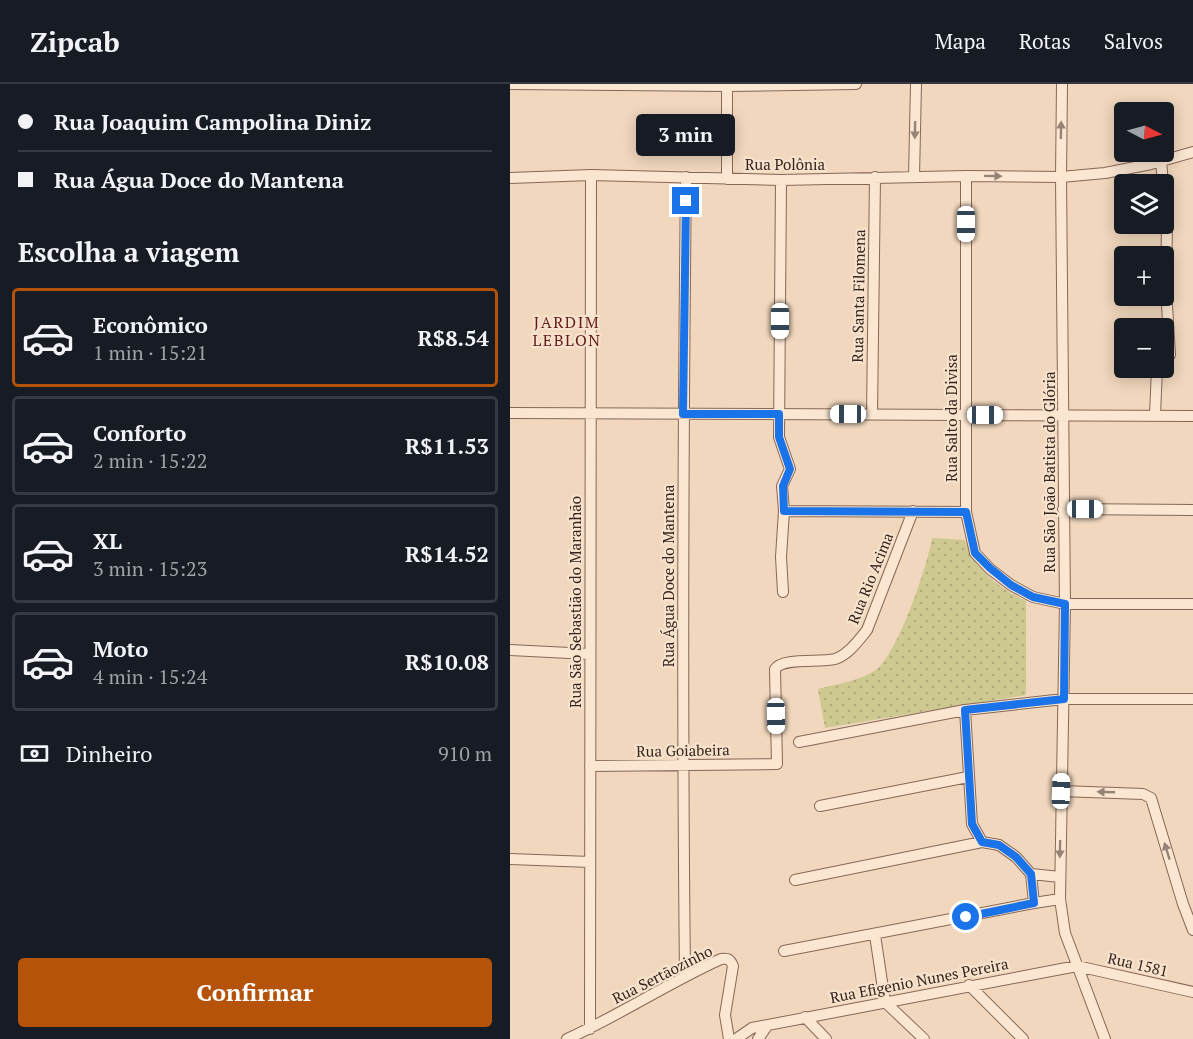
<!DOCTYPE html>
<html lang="pt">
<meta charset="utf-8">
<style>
:root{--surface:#171b24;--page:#20242c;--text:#f1f3f6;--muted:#9ea1a6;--line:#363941;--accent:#b45309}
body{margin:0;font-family:"PT Serif",serif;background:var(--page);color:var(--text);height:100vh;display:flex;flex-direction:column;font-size:22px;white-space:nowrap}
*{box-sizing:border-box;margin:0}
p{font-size:20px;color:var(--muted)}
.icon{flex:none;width:33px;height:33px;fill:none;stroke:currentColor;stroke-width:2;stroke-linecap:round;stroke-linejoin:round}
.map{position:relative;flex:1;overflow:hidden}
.drawer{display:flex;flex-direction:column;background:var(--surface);width:510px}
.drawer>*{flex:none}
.hud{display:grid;align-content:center;height:132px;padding:0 18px;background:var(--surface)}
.needle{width:39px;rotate:96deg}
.fabs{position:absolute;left:604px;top:18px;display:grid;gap:12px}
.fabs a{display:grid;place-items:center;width:60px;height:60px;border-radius:6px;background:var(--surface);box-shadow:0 3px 15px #0003;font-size:30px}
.end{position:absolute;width:27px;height:27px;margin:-14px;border:8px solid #1a73e8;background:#fff;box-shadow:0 0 0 3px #fff}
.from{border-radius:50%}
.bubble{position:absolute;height:42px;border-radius:6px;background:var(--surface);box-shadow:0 3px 15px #0003;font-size:20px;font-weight:600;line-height:42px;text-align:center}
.car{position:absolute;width:18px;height:36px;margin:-18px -9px;border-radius:8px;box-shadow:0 0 4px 2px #0007;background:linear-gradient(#fff 24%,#345 0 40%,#fff 0 76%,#345 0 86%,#fff 0)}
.hud b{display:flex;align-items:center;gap:21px;height:57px;font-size:22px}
.hud b+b{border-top:2px solid var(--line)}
.hud i{width:15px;height:15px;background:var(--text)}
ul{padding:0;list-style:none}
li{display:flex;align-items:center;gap:18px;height:99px;margin:0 12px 9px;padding:0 6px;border:3px solid var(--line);border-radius:6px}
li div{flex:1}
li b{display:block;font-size:22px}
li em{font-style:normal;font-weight:600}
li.selected{border-color:var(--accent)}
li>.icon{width:54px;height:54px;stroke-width:1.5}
h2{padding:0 18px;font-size:27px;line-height:72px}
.pay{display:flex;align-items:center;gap:15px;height:66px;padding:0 18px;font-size:22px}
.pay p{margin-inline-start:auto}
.cta{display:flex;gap:12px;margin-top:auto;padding:12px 18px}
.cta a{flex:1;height:69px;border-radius:6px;background:var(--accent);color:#fff;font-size:24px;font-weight:600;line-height:69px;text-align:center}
header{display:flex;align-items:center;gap:36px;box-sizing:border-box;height:84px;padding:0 30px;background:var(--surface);border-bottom:2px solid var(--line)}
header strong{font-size:28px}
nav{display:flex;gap:33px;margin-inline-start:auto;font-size:21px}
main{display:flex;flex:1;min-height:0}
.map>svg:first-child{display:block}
.green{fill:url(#green-dots)}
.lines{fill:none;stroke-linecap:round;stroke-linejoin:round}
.minor-casing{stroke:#886756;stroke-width:12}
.minor{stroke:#fae6d1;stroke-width:10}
.oneway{fill:#988476}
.route{stroke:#1a73e8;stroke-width:8}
.labels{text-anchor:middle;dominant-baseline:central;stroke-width:4.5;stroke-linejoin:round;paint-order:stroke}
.street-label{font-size:15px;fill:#37231b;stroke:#f7e3cd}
.neighbourhood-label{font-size:16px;letter-spacing:1.5px;fill:#651a19;stroke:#f7e3cd}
</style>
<header>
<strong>Zipcab</strong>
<nav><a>Mapa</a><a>Rotas</a><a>Salvos</a></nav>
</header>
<main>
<section class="drawer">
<div class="hud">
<b><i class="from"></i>Rua Joaquim Campolina Diniz</b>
<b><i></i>Rua Água Doce do Mantena</b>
</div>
<h2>Escolha a viagem</h2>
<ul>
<li class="selected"><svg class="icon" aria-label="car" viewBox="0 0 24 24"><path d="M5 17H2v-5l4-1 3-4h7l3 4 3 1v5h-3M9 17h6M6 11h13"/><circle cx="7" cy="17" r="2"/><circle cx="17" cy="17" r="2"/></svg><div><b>Econômico</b><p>1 min · 15:21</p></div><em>R$8.54</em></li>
<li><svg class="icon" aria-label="car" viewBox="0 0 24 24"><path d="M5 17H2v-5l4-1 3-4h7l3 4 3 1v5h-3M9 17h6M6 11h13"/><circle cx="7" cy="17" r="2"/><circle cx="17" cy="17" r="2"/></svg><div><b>Conforto</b><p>2 min · 15:22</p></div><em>R$11.53</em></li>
<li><svg class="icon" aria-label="car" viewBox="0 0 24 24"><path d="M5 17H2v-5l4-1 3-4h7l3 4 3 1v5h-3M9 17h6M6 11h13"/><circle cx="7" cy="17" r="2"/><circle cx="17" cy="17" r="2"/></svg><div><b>XL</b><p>3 min · 15:23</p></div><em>R$14.52</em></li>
<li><svg class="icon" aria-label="car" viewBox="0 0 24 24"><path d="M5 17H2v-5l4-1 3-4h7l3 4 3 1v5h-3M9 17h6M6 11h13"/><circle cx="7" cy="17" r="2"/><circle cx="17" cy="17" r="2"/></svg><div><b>Moto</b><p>4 min · 15:24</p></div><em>R$10.08</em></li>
</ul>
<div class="pay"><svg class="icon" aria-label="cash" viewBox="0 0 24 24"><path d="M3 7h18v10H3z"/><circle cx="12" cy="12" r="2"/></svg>Dinheiro<p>910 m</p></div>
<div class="cta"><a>Confirmar</a></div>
</section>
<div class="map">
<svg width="683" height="955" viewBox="0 0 683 955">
<defs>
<pattern id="green-dots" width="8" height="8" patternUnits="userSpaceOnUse" patternTransform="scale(1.5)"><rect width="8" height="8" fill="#cec991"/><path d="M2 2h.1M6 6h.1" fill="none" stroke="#b2ac7c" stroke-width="1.8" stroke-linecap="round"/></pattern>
</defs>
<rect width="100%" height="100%" fill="#f0d7bd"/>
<path class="green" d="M422,454L455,456C465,486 488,503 516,517V611L315,644L308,605C327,600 349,597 366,586C387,571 418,481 422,454Z"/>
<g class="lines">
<g class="minor-casing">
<path id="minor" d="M0,0L217,2L346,0
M217,0V95
M552,0L551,93L555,520L550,815L555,849L595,955
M651,77L653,100
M456,92V428L465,469L480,485L501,501L523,513L555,520H683
M404,93L406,0
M0,94L81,91L271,96L456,92L551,93L595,89L641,80L683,68
M271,96L269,353L280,385L272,402L274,427L271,473L273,508
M654,113L657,139L656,205L660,271
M0,329L683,332
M362,331L365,93
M645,331L647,284
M553,425L683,426
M274,427L456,428
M0,566L79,570
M455,626L462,740L472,758L489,761L506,773L521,790L524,819L550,815
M289,658L455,626L554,615H683
M80,682L267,680L265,585C273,573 310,579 325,575C338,571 349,556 357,546L403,427
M551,707L633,710L641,714L673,820L683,846
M310,722L458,693
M0,775L80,778
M521,790L550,793
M285,796L472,758
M365,851L375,918L414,955
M274,867L524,819
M175,891C172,625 173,359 176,93
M459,901L513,955
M295,933L316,955
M80,945L81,91
M57,955C110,931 158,899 211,875C218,874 220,875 223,882L215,931L219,955
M226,955L242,944L567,882L683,908
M248,955L257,942"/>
</g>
<use href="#minor" class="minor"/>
</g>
<defs><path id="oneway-solid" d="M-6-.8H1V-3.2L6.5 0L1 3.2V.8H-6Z" transform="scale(1.5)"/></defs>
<g class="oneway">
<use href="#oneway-solid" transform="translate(405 46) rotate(91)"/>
<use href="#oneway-solid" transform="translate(551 46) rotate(-89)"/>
<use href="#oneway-solid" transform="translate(483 92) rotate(1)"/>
<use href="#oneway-solid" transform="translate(596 708) rotate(-178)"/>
<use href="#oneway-solid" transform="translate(550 765) rotate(91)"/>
<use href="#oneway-solid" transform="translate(657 767) rotate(-107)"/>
</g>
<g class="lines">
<path class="route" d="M176,117L173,330H269V353L280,385L273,402L274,427L456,428L465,469L480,484L501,501L523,513L555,520L554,615L455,626L462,740L472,758L489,761L506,773L521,790L524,819L456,833"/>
</g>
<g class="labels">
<g class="street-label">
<text x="275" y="80">Rua Polônia</text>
<text transform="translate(348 212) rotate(-89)">Rua Santa Filomena</text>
<text transform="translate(441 334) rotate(-90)">Rua Salto da Divisa</text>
<text transform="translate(539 388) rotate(-90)">Rua São João Batista do Glória</text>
<text transform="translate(158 492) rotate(-90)">Rua Água Doce do Mantena</text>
<text transform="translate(360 494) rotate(-68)">Rua Rio Acima</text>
<text transform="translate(65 518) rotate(-90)">Rua São Sebastião do Maranhão</text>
<text transform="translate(173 666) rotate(-1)">Rua Goiabeira</text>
<text transform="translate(628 880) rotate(13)">Rua 1581</text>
<text transform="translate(152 890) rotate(-27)">Rua Sertãozinho</text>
<text transform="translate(409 896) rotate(-11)">Rua Efigenio Nunes Pereira</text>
</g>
<g class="neighbourhood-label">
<text x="57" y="238">JARDIM<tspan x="57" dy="18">LEBLON</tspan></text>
</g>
</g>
</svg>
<div class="fabs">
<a><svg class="needle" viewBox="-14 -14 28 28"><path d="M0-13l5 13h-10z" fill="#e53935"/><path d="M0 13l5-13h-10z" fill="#9ea1a6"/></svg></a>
<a><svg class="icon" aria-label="layers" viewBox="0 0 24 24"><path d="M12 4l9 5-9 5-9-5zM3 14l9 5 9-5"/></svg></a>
<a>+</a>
<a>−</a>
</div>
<i class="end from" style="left:456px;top:833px"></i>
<i class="end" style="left:176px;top:117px"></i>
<div class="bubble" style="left:126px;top:30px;width:99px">3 min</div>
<i class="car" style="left:456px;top:140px;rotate:180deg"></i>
<i class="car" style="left:270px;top:237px;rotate:180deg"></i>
<i class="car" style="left:338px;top:330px;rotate:270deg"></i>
<i class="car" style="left:475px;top:331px;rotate:90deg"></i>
<i class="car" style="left:575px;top:425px;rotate:90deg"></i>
<i class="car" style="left:266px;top:632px;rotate:179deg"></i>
<i class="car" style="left:551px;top:707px;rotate:2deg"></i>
</div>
</main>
